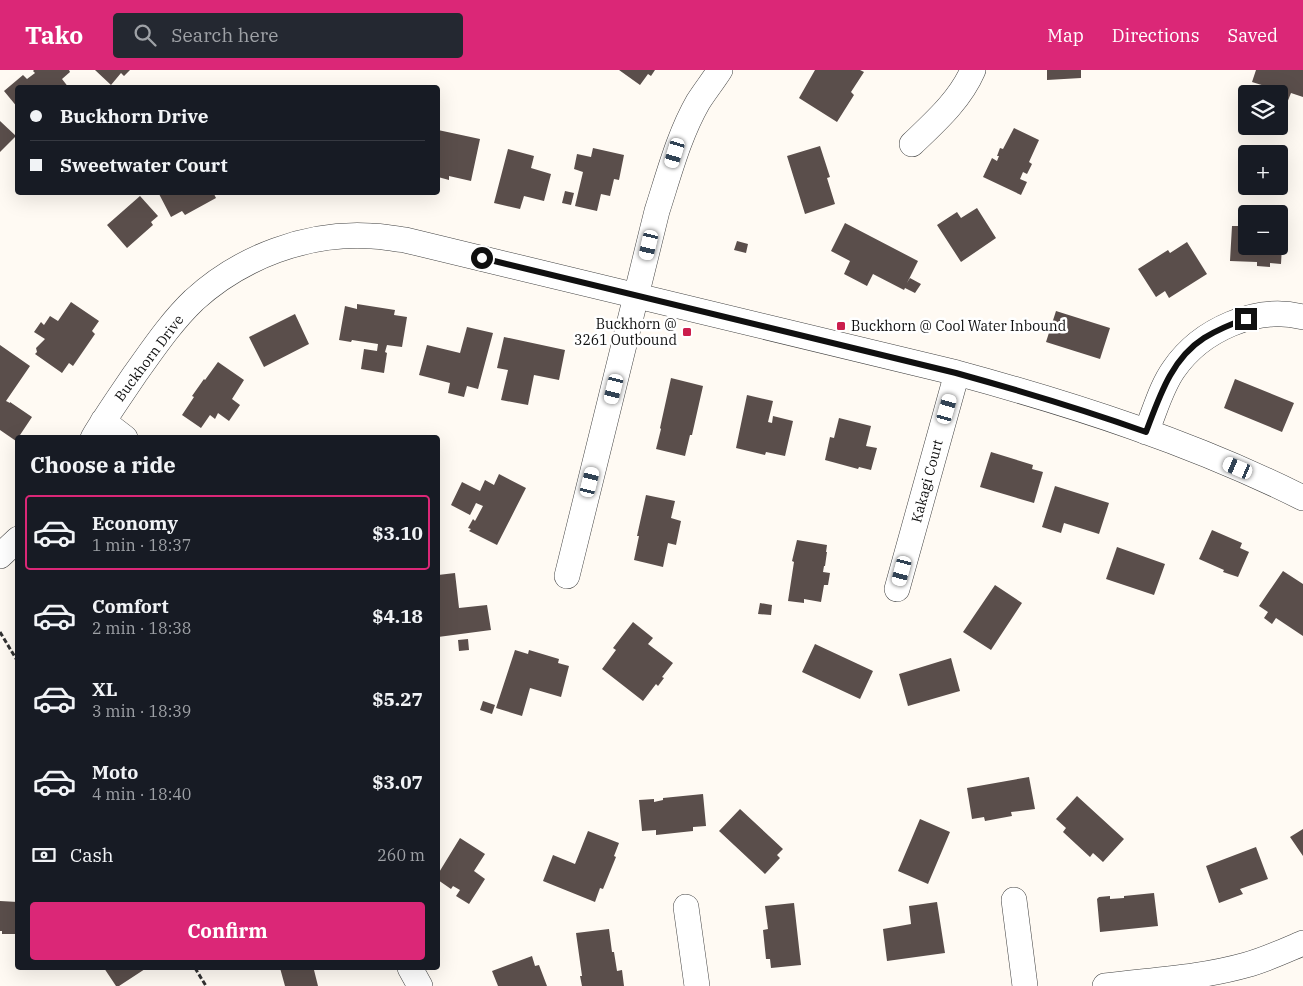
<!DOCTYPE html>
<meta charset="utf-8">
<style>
:root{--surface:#171b24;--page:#242831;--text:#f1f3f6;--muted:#9ea1a6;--line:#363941;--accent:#db2777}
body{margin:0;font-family:"IBM Plex Serif",serif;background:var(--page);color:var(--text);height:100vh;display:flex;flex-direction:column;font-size:19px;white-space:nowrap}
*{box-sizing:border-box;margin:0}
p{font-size:16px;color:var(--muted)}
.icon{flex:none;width:28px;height:28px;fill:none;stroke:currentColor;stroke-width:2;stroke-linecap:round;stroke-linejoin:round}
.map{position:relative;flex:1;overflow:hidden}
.side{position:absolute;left:15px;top:365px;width:425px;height:535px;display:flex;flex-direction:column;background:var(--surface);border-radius:5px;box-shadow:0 5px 20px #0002}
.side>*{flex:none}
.top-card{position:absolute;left:15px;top:15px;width:425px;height:110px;border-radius:5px;box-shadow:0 5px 20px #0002;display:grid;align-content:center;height:110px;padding:0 15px;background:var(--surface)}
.buttons{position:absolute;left:1238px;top:15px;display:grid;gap:10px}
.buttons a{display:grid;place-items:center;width:50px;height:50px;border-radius:5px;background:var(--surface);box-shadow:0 5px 20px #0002;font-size:25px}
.end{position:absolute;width:22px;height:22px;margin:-11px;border:6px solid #101010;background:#fff;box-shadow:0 0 0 2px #fff}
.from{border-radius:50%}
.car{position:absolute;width:15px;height:30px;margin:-15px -8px;border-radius:6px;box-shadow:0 0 4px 1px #0007;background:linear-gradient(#fff 24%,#345 0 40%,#fff 0 76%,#345 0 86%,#fff 0)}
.top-card b{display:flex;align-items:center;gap:18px;height:48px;font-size:19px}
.top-card b+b{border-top:1px solid var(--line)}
.top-card i{width:12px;height:12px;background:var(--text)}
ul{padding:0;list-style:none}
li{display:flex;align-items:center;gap:15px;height:75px;margin:0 10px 8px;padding:0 5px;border:2px solid transparent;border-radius:5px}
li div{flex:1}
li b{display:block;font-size:19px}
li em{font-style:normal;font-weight:700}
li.active{border-color:var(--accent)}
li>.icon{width:45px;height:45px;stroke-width:1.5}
h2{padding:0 15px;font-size:22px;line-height:60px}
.pay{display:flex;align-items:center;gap:12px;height:55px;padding:0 15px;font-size:19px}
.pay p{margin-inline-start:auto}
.cta{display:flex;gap:10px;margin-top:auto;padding:10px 15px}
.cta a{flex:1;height:58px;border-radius:5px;background:var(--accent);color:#fff;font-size:20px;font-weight:700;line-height:58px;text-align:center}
header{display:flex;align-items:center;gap:30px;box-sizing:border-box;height:70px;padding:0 25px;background:var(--accent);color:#fff}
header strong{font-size:24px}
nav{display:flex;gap:28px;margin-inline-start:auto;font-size:18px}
.search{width:350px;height:45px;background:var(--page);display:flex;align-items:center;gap:12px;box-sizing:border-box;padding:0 18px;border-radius:5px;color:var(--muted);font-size:19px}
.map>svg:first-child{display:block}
.building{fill:#5a4e4b}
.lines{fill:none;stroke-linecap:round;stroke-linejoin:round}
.street-casing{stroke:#434343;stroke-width:26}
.path{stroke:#323232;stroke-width:3;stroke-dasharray:5 2.5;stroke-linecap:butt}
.street{stroke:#fff;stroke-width:25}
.route{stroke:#101010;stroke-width:6}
.poi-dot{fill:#cb1d4c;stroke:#fff;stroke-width:2}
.labels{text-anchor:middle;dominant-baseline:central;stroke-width:5;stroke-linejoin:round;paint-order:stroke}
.poi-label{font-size:14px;fill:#101010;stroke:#fff;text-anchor:end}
.street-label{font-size:14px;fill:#101010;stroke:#fff}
</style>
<header>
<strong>Tako</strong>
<div class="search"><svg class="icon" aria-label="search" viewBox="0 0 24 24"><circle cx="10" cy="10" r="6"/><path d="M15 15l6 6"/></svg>Search here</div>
<nav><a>Map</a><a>Directions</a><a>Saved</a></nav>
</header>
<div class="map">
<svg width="1303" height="916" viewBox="0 0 1303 916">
<rect width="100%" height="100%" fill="#fffaf3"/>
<path class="building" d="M34,0H69L70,2L62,9L69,18H18V38L4,21L23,5L27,9L35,3L33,1Z
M95,0H130L124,6L121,3L111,15Z
M619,0H655L651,6L648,4L640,15Z
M815,0H860L864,2L851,22L854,25L837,52L799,28Z
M1047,0H1081V8L1047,10Z
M1256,0H1303V27L1291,23L1287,33L1279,30V24H1273L1274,19L1252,12Z
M0,51L16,66L0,82Z
M1014,58L1039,70L1029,92L1032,94L1027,104L1023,102L1020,109L1027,112L1021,125L983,107L992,88L997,91L999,86H997L1000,78L1003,79Z
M438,60L480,69L471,111L449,106V110L438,107Z
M820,76L830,107L827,108L835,134L805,144L787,86Z
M593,78L624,85L619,110L614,109L610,126L601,124L597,141L575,136L583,102L574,99L577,84L591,87Z
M508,79L534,86L531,98L551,104L544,131L524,126L520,139L494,133Z
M565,121L574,123L571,135L562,133Z
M158,122H213L216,128L185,145L182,141L171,147Z
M140,126L158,146L151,152L153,155L127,178L107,155Z
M977,138L996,168L961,192L937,155L957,142L961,148Z
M845,153L918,191L907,213L910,208L921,214L915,223L905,218L904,220L873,204L867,216L844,204L850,191L831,181Z
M1232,156H1246V176H1279V157L1283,158L1281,194L1270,193V197L1257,196V192L1230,191Z
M737,171L748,174L746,183L734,180Z
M1187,172L1207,204L1169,228L1165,221L1156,227L1138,199L1168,180L1170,183Z
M71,232L99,251L92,261L95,264L73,296L69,293L62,303L35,284L37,282L36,278L45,269L34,262L41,252L44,255L50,246L58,251Z
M357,234L395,240L394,245L407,247L402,277L387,275L385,282L387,283L384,303L361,299L364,279L377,281L378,274L352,270L351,272L339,270L345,236L357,239Z
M1056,241L1110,258L1100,289L1046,272Z
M295,244L309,274L264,297L249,267Z
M467,257L493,263L478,319L467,316L464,327L448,323L450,313L419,305L427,275L460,283Z
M504,267L565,280L559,310L534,305L528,335L501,330L508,300L497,298Z
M0,275L30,296L6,331L10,333V332L32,347L16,371L0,360Z
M218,292L244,310L232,329L240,335L229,351L218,343L215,349L210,345L201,358L182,345L194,327L192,326L204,309L205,310Z
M671,308L703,316L692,365H690L685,386L656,379L661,359L660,358Z
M1235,309L1294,333L1282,362L1224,338Z
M747,325L773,331L768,352L772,353L773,346L793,351L785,386L766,382L765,385L736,378Z
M839,348L871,356L866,376L877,378L871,400L859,397L858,399L825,390L830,367L834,368Z
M991,382L1033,395L1032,399L1043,402L1034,433L980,417Z
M499,404L526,418L497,475L469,461L471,459L468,458L473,449L475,451L483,436L476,433L470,445L451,435L462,412L480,421L485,410L494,415Z
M1055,416L1109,433L1099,464L1064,453L1061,463L1042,457Z
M646,425L675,431L671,448L681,451L676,475L668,473L663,497L634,490L639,466H637Z
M1212,460L1242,473L1240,478L1249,482L1238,507L1223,502L1224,500L1199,489Z
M797,470L827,475L826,482H827L825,496H824L823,502L830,503L828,515H824L821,532L804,529V533L788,531L794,492L792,491Z
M1117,477L1165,494L1154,525L1106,509Z
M1283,501L1303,514V566L1276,548L1272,554L1264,548L1268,542L1259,536Z
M455,503L459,538L487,535L491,560L438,567V505Z
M995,515L1022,533L991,580L963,562Z
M760,533L772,535L771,545L758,544Z
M633,552L653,568L648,574L673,593L662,607L664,608L658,616L656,614L643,631L602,599L616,580L613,578Z
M468,569L469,580L459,581L458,570Z
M815,574L873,601L860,629L802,602Z
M515,580L528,584L529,580L559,589L558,593L569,596L561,627L530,618L522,646L496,638Z
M951,588L960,621L908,636L899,604Z
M483,631L495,635L492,644L480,640Z
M1029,707L1035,739L1011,742L1012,746L985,751L984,747L972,749L967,718Z
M703,724L706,756L693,757V761L656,765V760L642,761L639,730L654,729V732L663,730V728Z
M1077,726L1124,769L1103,792L1093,783L1090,787L1063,762L1066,758L1056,749Z
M740,739L783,779L777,785L780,788L765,804L719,761Z
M920,749L950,762L928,814L898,801Z
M1303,759V786L1290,767Z
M588,761L619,773L614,786L616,787L603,819L600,818L595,832L543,811L553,785L575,794Z
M460,768L485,784L474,801L485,809L469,834L456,826L460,820L453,816L451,819L438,810V804Z
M1256,777L1268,809L1240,819L1243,824L1219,833L1206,796Z
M1154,823L1158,856L1100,862L1097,829L1099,827L1110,826V829L1124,828V826Z
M0,831L18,832V864H2V861H0Z
M937,832L945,883L887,891L883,859L911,854L909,836Z
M794,833L801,895L771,898L770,889H766L763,860L768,859L765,836Z
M609,859L612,882H614L617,901L622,900L624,916H582L580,906H582L576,863Z
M532,886L535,896L539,895L547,916H498L492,901Z
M104,898H144L145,899L119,916H116Z
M280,898H311L312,900H314L318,916H285Z"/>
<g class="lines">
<g class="street-casing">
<path id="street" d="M912,74C935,52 960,30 973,0
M103,351L125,368
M1146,362C1155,341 1161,317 1174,299C1201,260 1256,235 1303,247
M93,368C106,346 121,325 135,304C153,279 171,252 194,230C241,187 307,162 371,166C382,166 394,169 405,170L957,303C1075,335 1193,373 1303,428
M0,486L18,469
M567,506L657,141C669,104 679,65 698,32C705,21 713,11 720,0
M897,519L957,303
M1014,830L1025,916
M686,837L697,916
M410,898L420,916
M1105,916C1152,910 1200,908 1246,895C1265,890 1284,881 1303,873"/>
</g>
<path class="path" d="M0,562L18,592
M195,898L206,916"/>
<use href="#street" class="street"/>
</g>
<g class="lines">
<path class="route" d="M482,188L956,303C1021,321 1084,340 1146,362C1159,328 1171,289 1204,268C1217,260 1231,254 1246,249"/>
</g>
<g class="poi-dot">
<rect x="836" y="251" width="10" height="10" rx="2.5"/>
<rect x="682" y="257" width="10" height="10" rx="2.5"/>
</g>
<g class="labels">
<g class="poi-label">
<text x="677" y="254">Buckhorn @<tspan x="677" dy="16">3261 Outbound</tspan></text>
<text x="851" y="256" text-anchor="start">Buckhorn @ Cool Water Inbound</text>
</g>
<g class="street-label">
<text transform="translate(149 288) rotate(-53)">Buckhorn Drive</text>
<text transform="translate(927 411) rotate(-75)">Kakagi Court</text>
</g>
</g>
</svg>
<div class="buttons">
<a><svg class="icon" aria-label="layers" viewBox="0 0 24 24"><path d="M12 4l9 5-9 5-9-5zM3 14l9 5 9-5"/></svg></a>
<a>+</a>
<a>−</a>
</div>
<i class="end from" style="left:482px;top:188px"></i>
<i class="end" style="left:1246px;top:249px"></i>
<i class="car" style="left:675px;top:83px;rotate:197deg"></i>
<i class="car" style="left:649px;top:175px;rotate:193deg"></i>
<i class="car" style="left:614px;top:319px;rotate:194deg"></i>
<i class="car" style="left:947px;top:339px;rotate:16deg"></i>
<i class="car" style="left:1238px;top:398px;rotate:293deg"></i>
<i class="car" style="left:590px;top:412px;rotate:14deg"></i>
<i class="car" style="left:902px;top:501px;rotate:195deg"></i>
<div class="top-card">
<b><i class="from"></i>Buckhorn Drive</b>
<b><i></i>Sweetwater Court</b>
</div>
<section class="side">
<h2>Choose a ride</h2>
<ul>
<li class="active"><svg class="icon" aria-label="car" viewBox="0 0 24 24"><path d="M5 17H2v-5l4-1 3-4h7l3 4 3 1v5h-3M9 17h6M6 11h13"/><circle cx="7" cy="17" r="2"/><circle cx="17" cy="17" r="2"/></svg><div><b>Economy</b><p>1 min · 18:37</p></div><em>$3.10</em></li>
<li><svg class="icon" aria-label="car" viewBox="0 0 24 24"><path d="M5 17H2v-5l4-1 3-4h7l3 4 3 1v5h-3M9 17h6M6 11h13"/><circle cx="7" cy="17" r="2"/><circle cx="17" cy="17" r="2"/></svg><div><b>Comfort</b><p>2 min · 18:38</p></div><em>$4.18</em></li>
<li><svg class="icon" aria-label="car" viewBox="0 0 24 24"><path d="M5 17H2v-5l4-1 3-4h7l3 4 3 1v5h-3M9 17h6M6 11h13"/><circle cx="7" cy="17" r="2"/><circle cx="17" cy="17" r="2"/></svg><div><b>XL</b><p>3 min · 18:39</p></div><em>$5.27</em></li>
<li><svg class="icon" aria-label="car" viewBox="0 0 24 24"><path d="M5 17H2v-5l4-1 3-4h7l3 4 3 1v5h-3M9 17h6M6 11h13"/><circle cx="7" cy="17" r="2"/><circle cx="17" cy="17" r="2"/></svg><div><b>Moto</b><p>4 min · 18:40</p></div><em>$3.07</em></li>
</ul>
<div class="pay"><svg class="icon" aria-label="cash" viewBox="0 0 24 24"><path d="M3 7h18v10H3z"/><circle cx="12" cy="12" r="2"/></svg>Cash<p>260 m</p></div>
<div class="cta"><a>Confirm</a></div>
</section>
</div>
